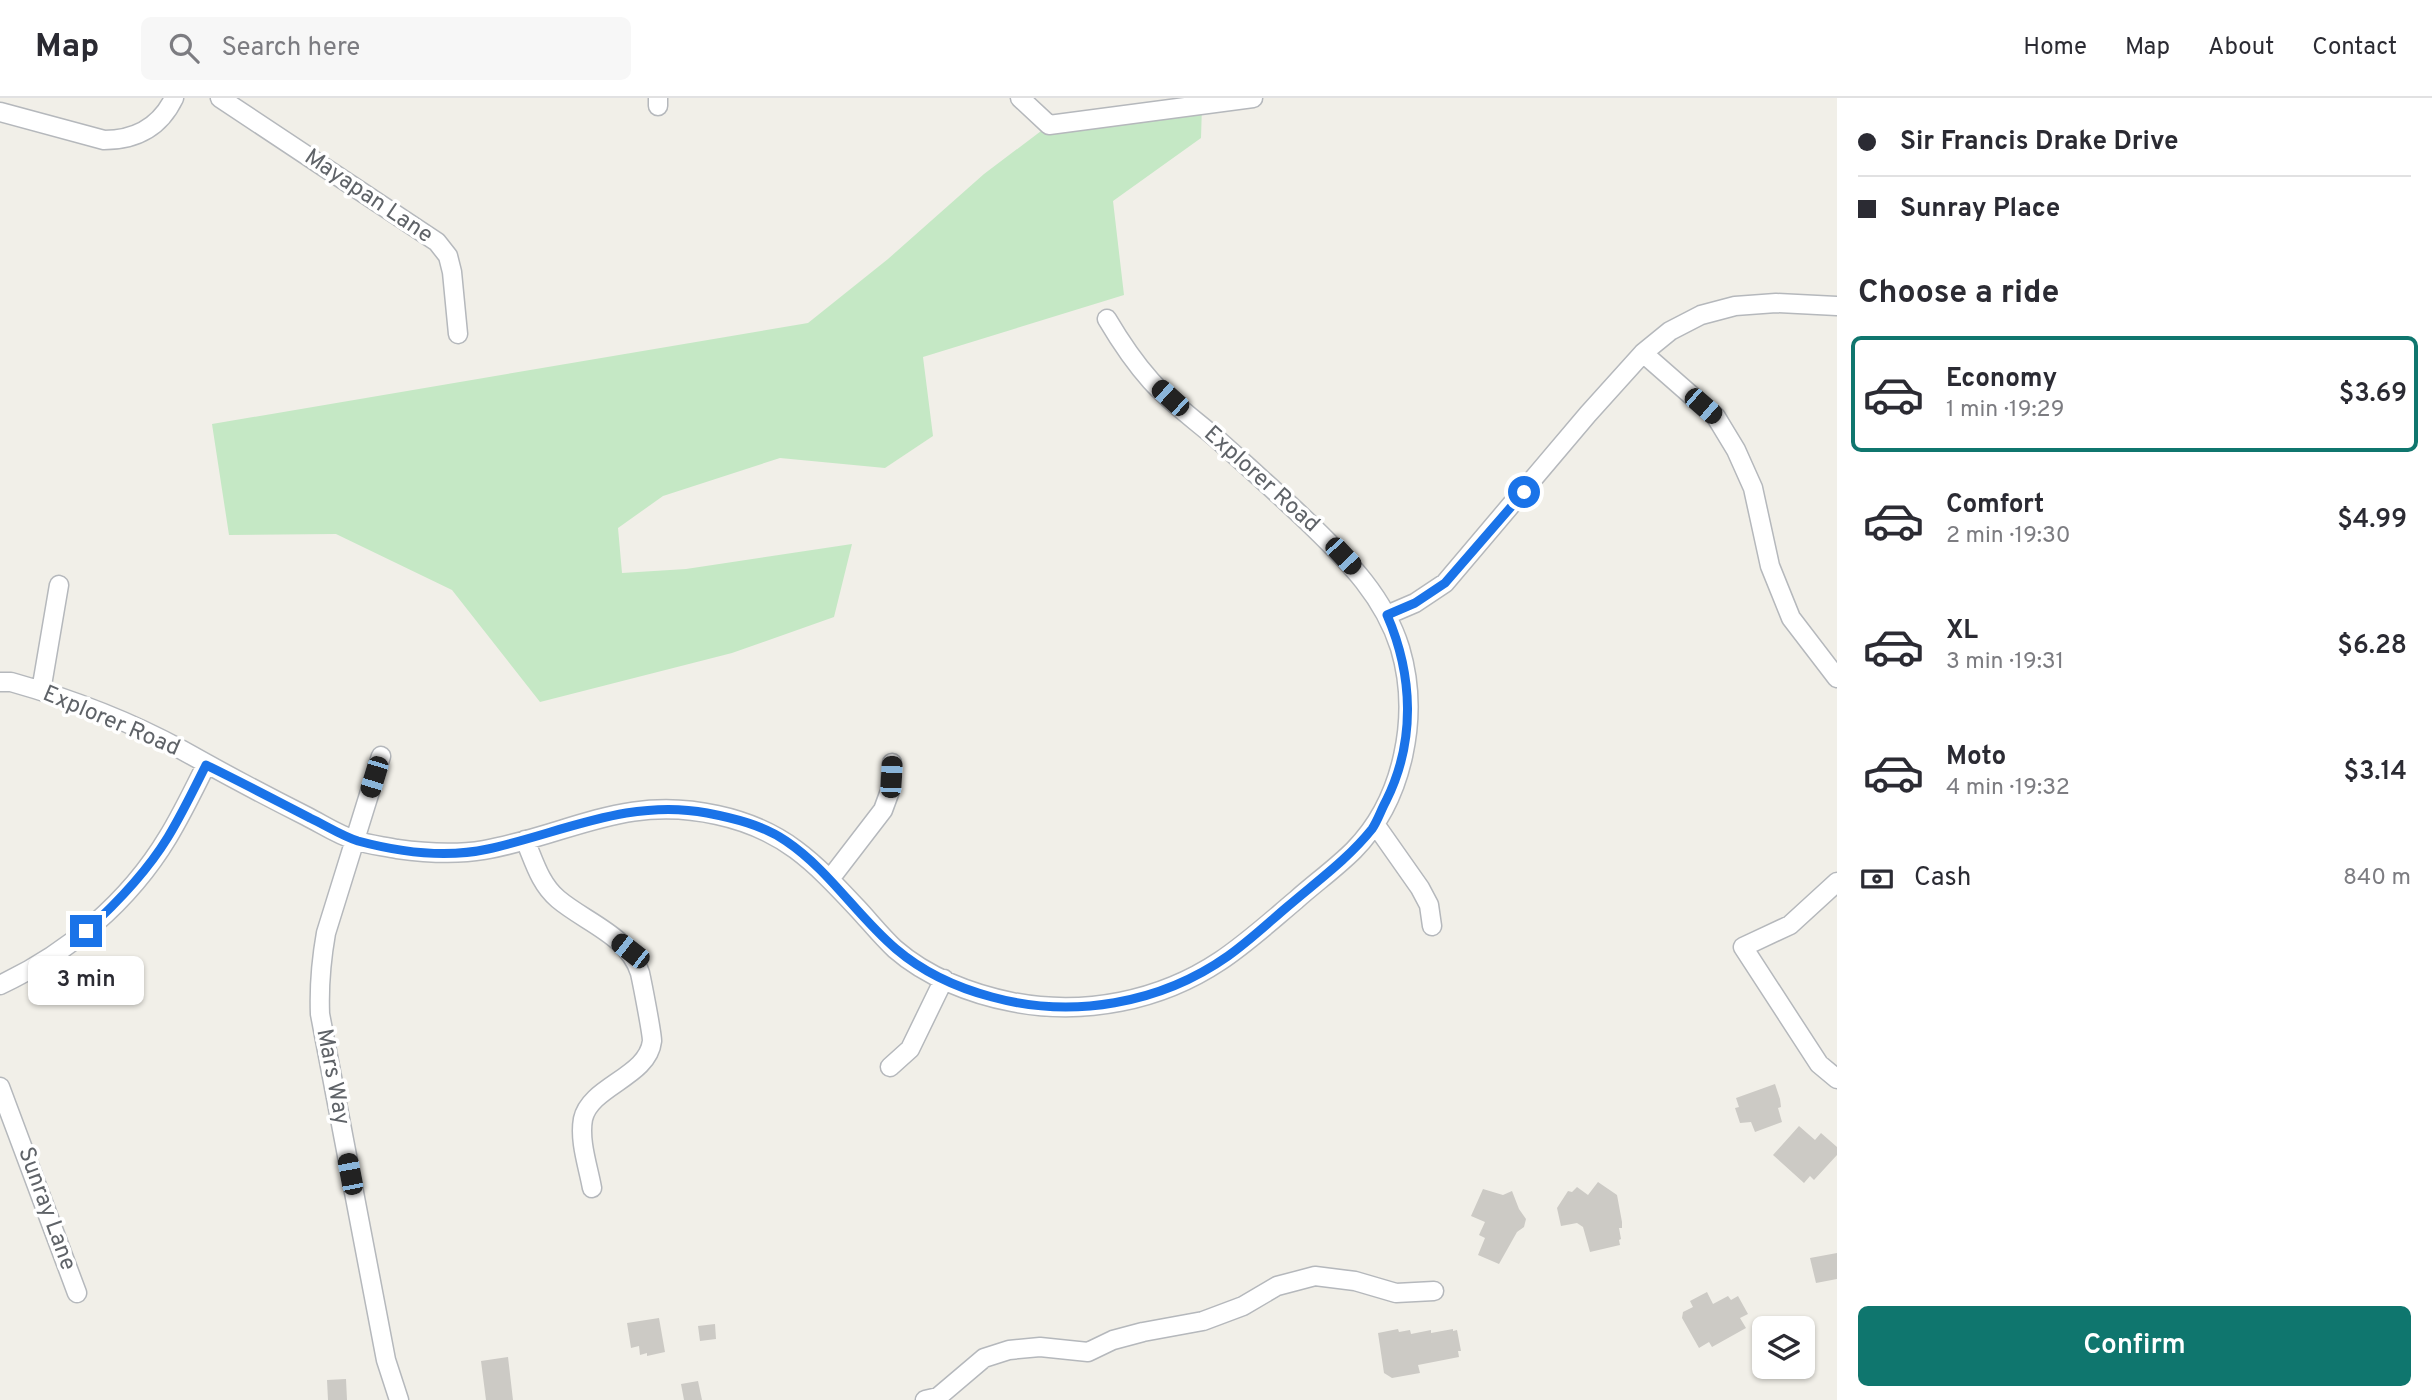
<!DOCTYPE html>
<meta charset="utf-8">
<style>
:root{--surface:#fff;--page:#f7f7f7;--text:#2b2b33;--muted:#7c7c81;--line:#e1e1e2;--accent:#0f766e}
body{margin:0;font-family:Overpass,sans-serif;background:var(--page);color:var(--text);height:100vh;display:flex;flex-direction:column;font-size:26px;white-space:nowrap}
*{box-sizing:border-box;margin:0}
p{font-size:23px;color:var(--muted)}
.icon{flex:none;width:38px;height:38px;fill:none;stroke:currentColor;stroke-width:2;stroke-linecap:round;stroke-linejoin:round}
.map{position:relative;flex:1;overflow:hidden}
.side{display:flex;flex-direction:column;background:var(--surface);width:595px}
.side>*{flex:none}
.top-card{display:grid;align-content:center;height:154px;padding:0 21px;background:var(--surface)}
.controls{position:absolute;left:1752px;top:1218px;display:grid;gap:14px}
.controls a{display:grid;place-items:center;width:63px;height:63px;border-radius:10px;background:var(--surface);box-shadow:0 2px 5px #0004;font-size:35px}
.end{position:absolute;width:32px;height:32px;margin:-16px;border:9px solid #1a73e8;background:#fff;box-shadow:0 0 0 4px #fff}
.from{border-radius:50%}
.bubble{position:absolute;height:49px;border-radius:10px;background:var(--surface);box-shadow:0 2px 5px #0004;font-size:23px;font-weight:600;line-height:49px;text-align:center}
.car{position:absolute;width:21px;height:42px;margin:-21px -10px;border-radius:9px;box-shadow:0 0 5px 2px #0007;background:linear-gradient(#222 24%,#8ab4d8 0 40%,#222 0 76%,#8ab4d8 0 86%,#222 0)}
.top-card b{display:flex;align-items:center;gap:24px;height:66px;font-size:26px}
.top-card b+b{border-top:2px solid var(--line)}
.top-card i{width:18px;height:18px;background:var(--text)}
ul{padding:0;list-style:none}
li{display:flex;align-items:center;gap:21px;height:116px;margin:0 14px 10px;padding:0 7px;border:4px solid transparent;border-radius:10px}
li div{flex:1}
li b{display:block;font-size:26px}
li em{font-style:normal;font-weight:600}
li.current{border-color:var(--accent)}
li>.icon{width:63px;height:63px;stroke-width:1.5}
h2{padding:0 21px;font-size:32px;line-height:84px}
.pay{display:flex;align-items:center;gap:18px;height:77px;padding:0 21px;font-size:26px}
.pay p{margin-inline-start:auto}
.primary-button{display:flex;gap:14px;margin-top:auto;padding:14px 21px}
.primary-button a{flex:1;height:80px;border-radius:10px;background:var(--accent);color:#fff;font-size:28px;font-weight:600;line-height:80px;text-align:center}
header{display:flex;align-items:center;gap:42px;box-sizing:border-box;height:98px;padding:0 35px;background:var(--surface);border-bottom:2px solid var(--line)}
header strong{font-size:33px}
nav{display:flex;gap:38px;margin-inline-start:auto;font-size:24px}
.search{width:490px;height:63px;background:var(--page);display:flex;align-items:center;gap:18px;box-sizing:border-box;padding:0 24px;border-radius:10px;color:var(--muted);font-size:26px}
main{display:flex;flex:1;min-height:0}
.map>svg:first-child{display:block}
.green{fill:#c5e8c5}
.building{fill:#cccac5}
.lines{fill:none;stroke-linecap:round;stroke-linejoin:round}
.minor-casing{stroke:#b5b8bc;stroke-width:21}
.minor{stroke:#fff;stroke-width:18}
.route{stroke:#1a73e8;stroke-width:9}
.labels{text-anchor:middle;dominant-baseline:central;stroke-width:7;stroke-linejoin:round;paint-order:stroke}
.street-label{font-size:23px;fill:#5f6368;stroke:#fff}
</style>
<header>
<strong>Map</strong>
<div class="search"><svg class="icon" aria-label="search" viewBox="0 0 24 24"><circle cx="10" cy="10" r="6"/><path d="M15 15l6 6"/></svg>Search here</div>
<nav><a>Home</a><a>Map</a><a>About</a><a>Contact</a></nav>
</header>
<main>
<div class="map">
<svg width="1837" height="1302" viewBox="0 0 1837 1302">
<rect width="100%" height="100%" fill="#f1efe8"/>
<path class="green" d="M1202,7L1201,40L1113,103L1124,197L923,259L933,338L885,370L780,360L663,398L618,430L622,475L686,471L852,446L834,519L732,555L540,604L452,492L336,436L229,437L212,326L808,225L888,161L984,76L1049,27Z"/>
<path class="building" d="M1775,986L1780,1001L1781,1009L1778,1010L1782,1024L1755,1034L1751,1024L1740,1025L1735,1010L1739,1009L1736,1000Z
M1799,1028L1815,1042L1821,1035L1837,1049V1057L1814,1082L1810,1078L1804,1085L1773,1057Z
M1598,1084L1617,1097L1622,1124V1130H1619L1621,1141L1619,1142L1620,1147L1590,1154L1583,1129L1577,1125L1561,1128L1557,1110L1568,1093L1572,1094L1577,1089L1588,1097Z
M1483,1091L1503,1097L1512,1093L1519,1111L1526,1121L1524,1129L1517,1134L1499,1166L1478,1157L1485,1140L1479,1137L1485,1124L1471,1118Z
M1837,1155V1181L1816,1185L1810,1160Z
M1707,1194L1713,1206L1728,1198L1731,1202L1738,1198L1748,1216L1740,1220L1746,1230L1712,1249L1709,1244L1699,1250L1682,1220L1683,1214L1693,1209L1690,1203Z
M659,1220L665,1254L647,1258V1255L640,1257L639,1248L631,1250L627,1225Z
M715,1226L716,1241L700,1243L698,1228Z
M1398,1231L1399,1234L1410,1232L1411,1236L1431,1232V1235L1453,1231V1233L1457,1232L1461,1253H1458L1459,1259L1418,1267L1420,1275L1392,1280L1384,1275L1378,1235Z
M508,1259L513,1302H486L481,1263Z
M346,1281L347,1302H328L327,1282Z
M698,1283L702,1302H684L681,1286Z"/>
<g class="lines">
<g class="minor-casing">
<path id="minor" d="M220,0L437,144L448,158L452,174L458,236
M658,0V8
M1020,0L1049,27L1253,0
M0,14L104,42C136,42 160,29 174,0
M1643,255L1716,319L1736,352L1753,390L1770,468L1791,520L1837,580
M1387,517L1415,505L1445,485L1588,316L1643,255L1670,233L1701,217L1735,208L1776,205L1837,208
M0,584H11C68,600 129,623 182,652C223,675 264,697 306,718C322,726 338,737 355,742C368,747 384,748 397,751C426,755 455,757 484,752C569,737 625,696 717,717C783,731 814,764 858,811C870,824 882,839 895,851C927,879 971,896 1012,904C1084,918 1160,903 1220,863C1247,845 1271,823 1296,802C1315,785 1336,770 1354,752C1404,701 1420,617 1400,550C1384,499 1349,464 1312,428C1281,398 1248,369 1216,340C1195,322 1170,304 1151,283C1134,264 1120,243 1107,221
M41,593L59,487
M381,658L326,835C321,863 319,889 320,916L386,1262L399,1302
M1375,726L1420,790L1429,807L1432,828
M525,742C534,763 540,786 558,801C585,824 629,838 640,875C642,884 652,935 652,943C648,979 590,988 583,1021C579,1043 588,1068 592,1090
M830,781L883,712L890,693L892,665
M1837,784L1790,827L1743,849L1819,966L1837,981
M0,887C68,855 129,804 168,739C182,716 194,691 206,667
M890,969L910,951L944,881
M0,989L77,1195
M925,1302L938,1299L984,1260L1009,1252L1040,1249L1088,1254L1113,1242L1143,1234L1203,1223L1243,1208L1277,1188L1315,1178L1355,1183L1396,1195L1434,1193"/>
</g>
<use href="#minor" class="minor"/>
</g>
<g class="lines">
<path class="route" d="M86,833C117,805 146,775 168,739C182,716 194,691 206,667C241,684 275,702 310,720C325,727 342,738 358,743C399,754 447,760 488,751C561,735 630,700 707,715C733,720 763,727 786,743C829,772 857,818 896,851C923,874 958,890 992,899C1072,921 1160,906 1228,858C1249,843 1267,826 1287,809C1316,784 1348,761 1372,731C1378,722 1381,712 1386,703C1416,643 1413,577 1387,517L1415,505L1445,485L1524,394"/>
</g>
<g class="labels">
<g class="street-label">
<text transform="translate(368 99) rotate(34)">Mayapan Lane</text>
<text transform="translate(1261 382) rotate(42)">Explorer Road</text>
<text transform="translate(111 624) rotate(23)">Explorer Road</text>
<text transform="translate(332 979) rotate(79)">Mars Way</text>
<text transform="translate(46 1111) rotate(70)">Sunray Lane</text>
</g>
</g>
</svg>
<div class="controls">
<a><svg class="icon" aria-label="layers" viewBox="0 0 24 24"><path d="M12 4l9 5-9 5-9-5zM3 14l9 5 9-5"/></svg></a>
</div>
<i class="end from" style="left:1524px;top:394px"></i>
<i class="end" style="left:86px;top:833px"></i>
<div class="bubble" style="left:28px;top:858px;width:116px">3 min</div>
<i class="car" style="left:1170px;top:300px;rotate:312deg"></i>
<i class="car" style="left:1703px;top:308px;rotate:131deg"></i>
<i class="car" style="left:1343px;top:458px;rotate:137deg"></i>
<i class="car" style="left:374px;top:679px;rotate:197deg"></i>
<i class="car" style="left:891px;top:679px;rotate:3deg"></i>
<i class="car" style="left:630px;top:853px;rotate:308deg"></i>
<i class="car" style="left:350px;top:1076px;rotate:349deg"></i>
</div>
<section class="side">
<div class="top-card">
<b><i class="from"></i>Sir Francis Drake Drive</b>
<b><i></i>Sunray Place</b>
</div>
<h2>Choose a ride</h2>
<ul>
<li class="current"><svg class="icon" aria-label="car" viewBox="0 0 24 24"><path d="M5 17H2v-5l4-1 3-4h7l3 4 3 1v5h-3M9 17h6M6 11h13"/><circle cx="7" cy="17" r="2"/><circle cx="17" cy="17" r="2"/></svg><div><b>Economy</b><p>1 min · 19:29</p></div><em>$3.69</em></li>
<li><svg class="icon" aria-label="car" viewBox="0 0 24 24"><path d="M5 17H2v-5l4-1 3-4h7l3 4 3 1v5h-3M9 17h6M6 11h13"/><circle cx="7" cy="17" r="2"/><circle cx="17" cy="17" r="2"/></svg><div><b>Comfort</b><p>2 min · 19:30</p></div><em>$4.99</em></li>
<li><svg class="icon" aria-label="car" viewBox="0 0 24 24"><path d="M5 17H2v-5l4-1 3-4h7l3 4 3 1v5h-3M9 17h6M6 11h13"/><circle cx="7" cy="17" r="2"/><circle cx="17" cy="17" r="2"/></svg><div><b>XL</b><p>3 min · 19:31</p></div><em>$6.28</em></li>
<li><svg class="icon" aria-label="car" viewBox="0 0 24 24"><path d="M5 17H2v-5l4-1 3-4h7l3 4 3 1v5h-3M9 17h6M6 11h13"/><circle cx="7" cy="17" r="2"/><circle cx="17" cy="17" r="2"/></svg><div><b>Moto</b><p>4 min · 19:32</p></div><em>$3.14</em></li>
</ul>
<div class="pay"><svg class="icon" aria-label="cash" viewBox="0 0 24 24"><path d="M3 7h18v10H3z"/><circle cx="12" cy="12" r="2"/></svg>Cash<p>840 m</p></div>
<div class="primary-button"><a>Confirm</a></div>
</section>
</main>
